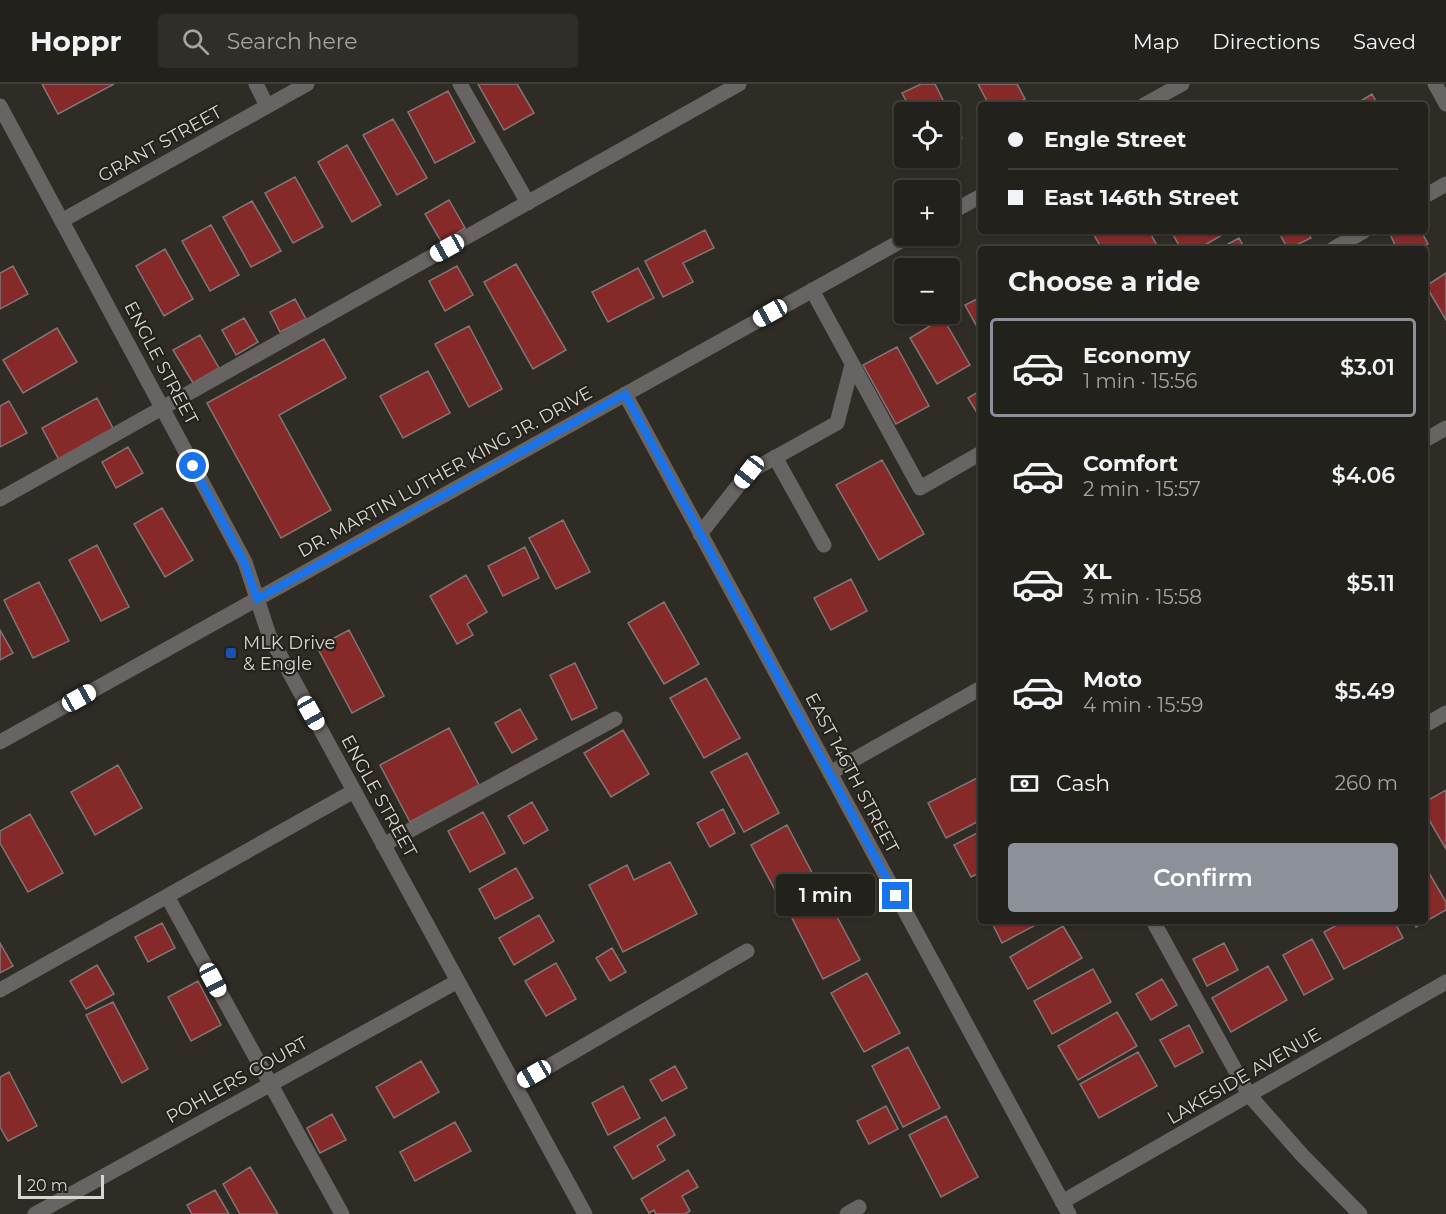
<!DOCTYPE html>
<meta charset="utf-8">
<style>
:root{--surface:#23211c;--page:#2f2e29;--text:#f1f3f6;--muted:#a3a3a3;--line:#403e3b;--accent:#8c9099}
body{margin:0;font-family:Montserrat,sans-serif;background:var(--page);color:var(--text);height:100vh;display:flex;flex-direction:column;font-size:22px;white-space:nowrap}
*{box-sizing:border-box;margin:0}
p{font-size:20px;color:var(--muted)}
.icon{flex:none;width:33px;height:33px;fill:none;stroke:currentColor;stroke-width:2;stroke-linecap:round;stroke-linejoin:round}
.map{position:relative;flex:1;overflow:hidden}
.details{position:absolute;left:978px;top:162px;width:450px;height:678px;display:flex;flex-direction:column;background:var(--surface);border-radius:6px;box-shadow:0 2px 4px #0004,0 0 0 2px var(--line)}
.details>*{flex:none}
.guide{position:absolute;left:978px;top:18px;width:450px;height:132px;border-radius:6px;box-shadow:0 2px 4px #0004,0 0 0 2px var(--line);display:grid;align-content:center;height:132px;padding:0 30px;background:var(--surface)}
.buttons{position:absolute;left:894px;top:18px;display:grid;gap:12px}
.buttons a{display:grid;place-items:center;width:66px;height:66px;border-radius:6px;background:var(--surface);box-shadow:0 2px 4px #0004,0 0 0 2px var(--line);font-size:30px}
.scale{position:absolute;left:18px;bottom:15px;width:86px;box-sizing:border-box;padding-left:6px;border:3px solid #d8d6d1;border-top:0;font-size:16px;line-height:21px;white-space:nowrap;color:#d8d6d1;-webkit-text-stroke:4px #25221c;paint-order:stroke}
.end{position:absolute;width:27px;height:27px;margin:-14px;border:8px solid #1a73e8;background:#fff;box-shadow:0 0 0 3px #fff}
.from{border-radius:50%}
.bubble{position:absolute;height:42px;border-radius:6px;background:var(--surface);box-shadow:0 2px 4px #0004,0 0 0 2px var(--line);font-size:20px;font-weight:600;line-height:42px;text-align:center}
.car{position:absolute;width:18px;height:36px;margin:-18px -9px;border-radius:8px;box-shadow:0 0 4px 2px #0007;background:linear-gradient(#fff 24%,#345 0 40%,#fff 0 76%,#345 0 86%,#fff 0)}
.guide b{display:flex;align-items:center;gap:21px;height:57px;font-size:22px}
.guide b+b{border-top:2px solid var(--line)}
.guide i{width:15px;height:15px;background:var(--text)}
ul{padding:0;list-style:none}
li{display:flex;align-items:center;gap:18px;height:99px;margin:0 12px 9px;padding:0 18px;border:3px solid transparent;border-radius:6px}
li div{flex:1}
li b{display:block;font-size:22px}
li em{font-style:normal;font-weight:600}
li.current{border-color:var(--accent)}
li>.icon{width:54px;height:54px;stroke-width:1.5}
h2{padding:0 30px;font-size:27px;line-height:72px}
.pay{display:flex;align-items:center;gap:15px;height:66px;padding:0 30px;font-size:22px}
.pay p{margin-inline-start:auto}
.button{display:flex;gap:12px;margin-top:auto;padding:12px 30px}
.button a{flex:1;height:69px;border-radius:6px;background:var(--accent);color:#fff;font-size:24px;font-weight:600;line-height:69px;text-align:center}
header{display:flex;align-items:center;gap:36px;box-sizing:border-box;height:84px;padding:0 30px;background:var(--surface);border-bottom:2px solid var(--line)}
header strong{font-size:28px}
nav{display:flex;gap:33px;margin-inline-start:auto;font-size:21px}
.search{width:420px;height:54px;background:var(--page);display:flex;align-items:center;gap:15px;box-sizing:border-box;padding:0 21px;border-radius:6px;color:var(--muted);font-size:22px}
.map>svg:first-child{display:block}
.building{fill:#862a29;stroke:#817675;stroke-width:1.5}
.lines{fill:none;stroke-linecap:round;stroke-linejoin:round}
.minor{stroke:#686463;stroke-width:15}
.route{stroke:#1a73e8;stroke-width:8}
.transit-dot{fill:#1a4fb4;stroke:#25221c;stroke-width:2}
.labels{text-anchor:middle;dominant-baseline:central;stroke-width:4.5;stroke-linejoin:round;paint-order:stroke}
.street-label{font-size:18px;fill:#d8d6d1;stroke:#25221c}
.poi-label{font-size:18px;fill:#d8d6d1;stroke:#25221c;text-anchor:start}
</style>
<header>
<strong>Hoppr</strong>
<div class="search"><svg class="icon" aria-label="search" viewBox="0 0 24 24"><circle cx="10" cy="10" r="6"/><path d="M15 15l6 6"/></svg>Search here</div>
<nav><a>Map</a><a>Directions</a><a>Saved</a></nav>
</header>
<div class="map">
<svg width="1446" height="1130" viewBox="0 0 1446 1130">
<rect width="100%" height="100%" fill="#2f2c25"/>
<path class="building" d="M42,0H114L58,30Z
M478,0H517L534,29L504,46Z
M921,0H935L949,28H912L902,9Z
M978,0H1017L1025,15L1014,21H989Z
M448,7L475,58L435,79L408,28Z
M1372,10L1378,21H1354Z
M950,29L962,54L950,60Z
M393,35L427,94L397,111L363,51Z
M347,61L381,121L352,138L318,78Z
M295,93L323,143L293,159L265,109Z
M449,116L465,144L442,159L425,130Z
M252,117L281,167L251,183L223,133Z
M211,141L239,191L210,207L182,157Z
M705,146L714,164L683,179L693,198L663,213L645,177Z
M1101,147H1149L1159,165H1102L1094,151Z
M1171,147H1229L1198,165H1181Z
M1278,147H1307L1311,154L1288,165Z
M1396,147H1421L1428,160L1417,165H1397L1390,150Z
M1239,154L1245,165H1219Z
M165,165L193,215L164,232L136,182Z
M516,180L566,266L533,285L484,198Z
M13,182L28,210L0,225V189Z
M457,182L473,211L445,227L429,197Z
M638,184L654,214L608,238L592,208Z
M1446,189V236L1426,202Z
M981,213V250L965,221Z
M295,215L306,235L280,248L270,228Z
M244,234L258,258L236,271L222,246Z
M943,234L970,281L937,300L910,254Z
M469,242L502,305L469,323L435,260Z
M57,244L77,278L23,309L3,276Z
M200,251L219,284L193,299L173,266Z
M324,255L346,294L279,331L331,426L281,454L207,319Z
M897,263L929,322L896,340L863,281Z
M428,287L450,329L403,354L380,312Z
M981,306V335L968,314Z
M97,314L114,346L59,376L42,344Z
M9,317L27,349L0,363V322Z
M128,363L143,389L116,404L102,378Z
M882,376L924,450L879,476L836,401Z
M162,424L193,476L165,493L134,440Z
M563,436L590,488L556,505L529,454Z
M97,461L129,523L101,537L69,476Z
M525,463L539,494L503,512L488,482Z
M466,491L487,528L467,540L473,551L457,560L430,512Z
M851,495L867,527L831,546L814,514Z
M39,498L69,557L33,574L4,516Z
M664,518L699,580L664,600L628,539Z
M0,546L13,569L0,576Z
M349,546L384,612L352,629L317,563Z
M575,579L597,624L572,636L550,591Z
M706,594L740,654L704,674L670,614Z
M520,625L537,655L512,669L495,639Z
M449,644L479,701L410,738L380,681Z
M623,646L649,690L611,713L584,669Z
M747,669L779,729L744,748L711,688Z
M118,681L142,724L95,751L71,708Z
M981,692V736L946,754L928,719Z
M1446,706V765L1425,729V718Z
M532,718L548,746L524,760L508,732Z
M723,725L735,749L710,763L697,739Z
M483,728L505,769L470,788L448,747Z
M30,730L63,789L28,808L0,759V747Z
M787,741L819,802L783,821L751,761Z
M981,747V788L971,793L954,761Z
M670,778L697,830L623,868L589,801L627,781L634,796Z
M1425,782L1446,818V826L1416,843L1412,837H1425Z
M516,784L533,814L495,835L479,805Z
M828,816L860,876L823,895L792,834Z
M539,831L554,857L514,881L499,854Z
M991,837H1043L1002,859Z
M1344,837H1394L1403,854L1344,885L1324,848Z
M162,839L175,864L148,878L135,853Z
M1063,842L1082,874L1028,905L1010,873Z
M1312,855L1333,895L1304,911L1283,871Z
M0,859L13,882L0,889Z
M1224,859L1238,886L1207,902L1193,875Z
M612,864L626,888L610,897L596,874Z
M556,879L576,915L546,932L525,897Z
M97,881L114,910L86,925L70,897Z
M1268,882L1287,916L1231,948L1212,914Z
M1093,885L1111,918L1052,950L1034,917Z
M867,889L900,949L864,968L831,909Z
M1162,895L1177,921L1151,936L1136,910Z
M198,897L221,941L191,957L168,913Z
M113,918L148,985L122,999L86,931Z
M1117,928L1137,962L1078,996L1058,962Z
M1189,941L1203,968L1175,983L1160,956Z
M908,963L940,1024L903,1043L872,982Z
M1138,968L1157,1002L1099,1034L1080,1000Z
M421,977L439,1008L394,1034L376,1003Z
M675,982L687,1004L662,1017L650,996Z
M9,988L37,1042L8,1057L0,1043V993Z
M623,1002L640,1034L608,1051L592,1019Z
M886,1022L898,1045L869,1060L857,1037Z
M332,1030L346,1056L320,1069L307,1044Z
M946,1032L978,1093L941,1113L909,1051Z
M665,1033L675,1051L657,1062L665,1076L633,1095L614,1063Z
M455,1038L471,1067L415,1097L400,1068Z
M250,1083L278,1130H240L223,1100Z
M688,1086L698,1103L682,1112L690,1127L685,1130H656L654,1126L649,1129L641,1115Z
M215,1106L229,1130H192L187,1121Z"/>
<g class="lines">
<path class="minor" d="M256,0L267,22
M460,0L528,119
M1435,0L1446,20
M1144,21L1182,0
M0,22L245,478L269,551L585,1130
M1425,112L1446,100
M950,129L981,112
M63,136L307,0
M1333,165L1364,147
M812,206L920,404L981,369
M625,310L1069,1130
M1425,356L1446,344
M775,373L824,461
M0,415L739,0
M700,450L749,388L837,339L852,281
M1425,641L1446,629
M0,658L910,152
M830,689L981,604
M383,761L615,635
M167,812L342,1130
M1153,837L1249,1011L1302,1071L1360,1130
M0,906L354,707
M515,1002L747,867
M1062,1118L1446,898
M35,1130L458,897
M847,1130L859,1123"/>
</g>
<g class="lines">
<path class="route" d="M193,382L244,478L257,515L625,310L896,812"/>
</g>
<rect class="transit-dot" x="225" y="563" width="12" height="12" rx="3"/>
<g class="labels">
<g class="street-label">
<text transform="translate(160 60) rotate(-29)">GRANT STREET</text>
<text transform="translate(161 279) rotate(62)">ENGLE STREET</text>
<text transform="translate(445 388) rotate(-29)">DR. MARTIN LUTHER KING JR. DRIVE</text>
<text transform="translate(852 689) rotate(62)">EAST 146TH STREET</text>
<text transform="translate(379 712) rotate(61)">ENGLE STREET</text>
<text transform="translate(1244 992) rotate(-30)">LAKESIDE AVENUE</text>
<text transform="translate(237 996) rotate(-29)">POHLERS COURT</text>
</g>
<g class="poi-label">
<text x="243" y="559">MLK Drive<tspan x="243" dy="21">&amp; Engle</tspan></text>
</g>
</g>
</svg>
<div class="buttons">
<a><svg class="icon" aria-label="locate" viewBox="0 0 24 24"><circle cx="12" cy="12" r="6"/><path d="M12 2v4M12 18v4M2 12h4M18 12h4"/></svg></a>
<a>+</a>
<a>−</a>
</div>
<div class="scale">20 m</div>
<i class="end from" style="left:193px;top:382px"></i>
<i class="end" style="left:896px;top:812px"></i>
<div class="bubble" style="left:776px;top:790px;width:99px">1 min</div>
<i class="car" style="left:447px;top:164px;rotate:241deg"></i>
<i class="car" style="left:770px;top:229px;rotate:241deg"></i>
<i class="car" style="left:749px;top:388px;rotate:218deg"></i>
<i class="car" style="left:79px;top:614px;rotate:61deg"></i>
<i class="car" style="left:311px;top:629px;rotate:151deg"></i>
<i class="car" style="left:213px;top:896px;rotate:152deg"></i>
<i class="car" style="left:534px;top:990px;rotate:240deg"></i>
<div class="guide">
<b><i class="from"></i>Engle Street</b>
<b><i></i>East 146th Street</b>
</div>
<section class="details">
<h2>Choose a ride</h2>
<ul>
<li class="current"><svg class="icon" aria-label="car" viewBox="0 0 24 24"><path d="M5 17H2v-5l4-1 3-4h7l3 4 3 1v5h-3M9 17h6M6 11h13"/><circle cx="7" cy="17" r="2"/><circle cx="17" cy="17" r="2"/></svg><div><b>Economy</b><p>1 min · 15:56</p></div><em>$3.01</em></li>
<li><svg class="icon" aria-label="car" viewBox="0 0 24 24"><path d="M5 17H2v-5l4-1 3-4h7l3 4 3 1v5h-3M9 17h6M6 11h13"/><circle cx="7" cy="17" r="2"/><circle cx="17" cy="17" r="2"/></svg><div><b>Comfort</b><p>2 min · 15:57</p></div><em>$4.06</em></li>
<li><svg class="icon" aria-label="car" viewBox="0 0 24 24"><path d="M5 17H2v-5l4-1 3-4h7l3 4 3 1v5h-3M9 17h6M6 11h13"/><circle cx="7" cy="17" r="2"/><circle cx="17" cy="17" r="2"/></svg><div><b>XL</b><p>3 min · 15:58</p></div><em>$5.11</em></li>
<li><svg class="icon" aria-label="car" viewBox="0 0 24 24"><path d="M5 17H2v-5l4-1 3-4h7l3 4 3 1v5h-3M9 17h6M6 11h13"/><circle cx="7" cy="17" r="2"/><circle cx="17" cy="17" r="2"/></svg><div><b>Moto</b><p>4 min · 15:59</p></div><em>$5.49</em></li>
</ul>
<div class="pay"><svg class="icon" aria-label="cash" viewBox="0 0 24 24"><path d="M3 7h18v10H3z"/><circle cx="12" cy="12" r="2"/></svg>Cash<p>260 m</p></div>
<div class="button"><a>Confirm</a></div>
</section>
</div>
